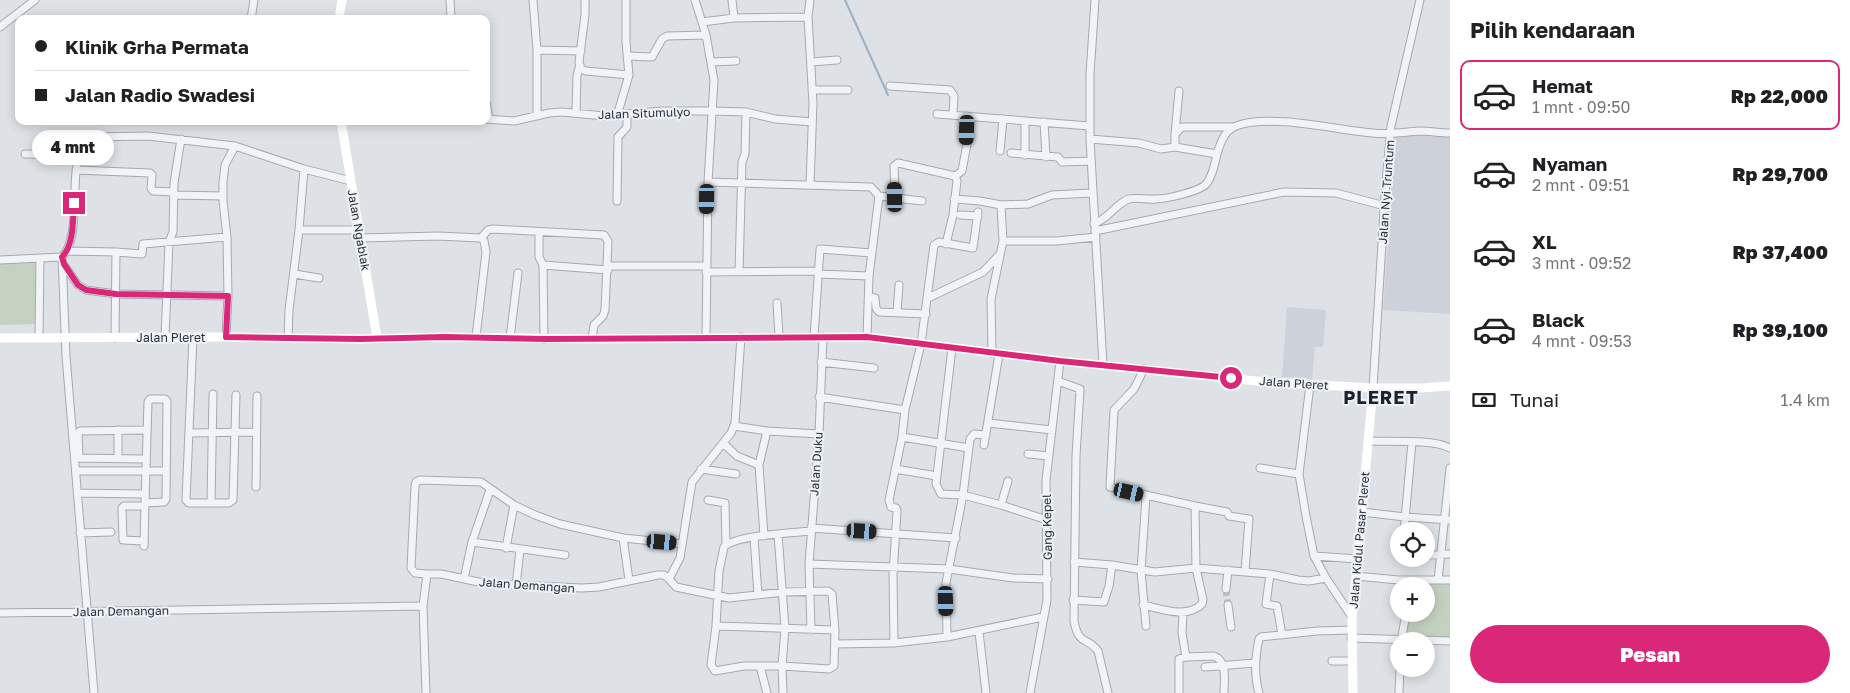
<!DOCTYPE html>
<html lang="id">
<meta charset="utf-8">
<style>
:root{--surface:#fff;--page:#f6f6f6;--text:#202124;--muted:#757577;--line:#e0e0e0;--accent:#db2777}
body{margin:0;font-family:"Golos Text",sans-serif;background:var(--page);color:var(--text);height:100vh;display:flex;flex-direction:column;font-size:19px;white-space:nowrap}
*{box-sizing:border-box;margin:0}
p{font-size:16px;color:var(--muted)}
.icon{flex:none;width:28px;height:28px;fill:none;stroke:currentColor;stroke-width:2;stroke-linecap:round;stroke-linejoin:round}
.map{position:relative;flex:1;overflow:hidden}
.drawer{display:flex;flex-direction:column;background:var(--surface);width:400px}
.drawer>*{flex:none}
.hud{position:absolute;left:15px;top:15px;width:475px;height:110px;border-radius:10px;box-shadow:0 2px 12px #0003;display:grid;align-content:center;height:110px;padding:0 20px;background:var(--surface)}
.buttons{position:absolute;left:1390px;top:522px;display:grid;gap:10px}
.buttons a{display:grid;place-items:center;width:45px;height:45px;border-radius:50%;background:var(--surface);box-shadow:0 2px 12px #0003;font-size:25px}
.end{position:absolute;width:22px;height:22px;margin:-11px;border:6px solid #db2777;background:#fff;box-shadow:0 0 0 2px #fff}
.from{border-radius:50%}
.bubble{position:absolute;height:35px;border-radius:18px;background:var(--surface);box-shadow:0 2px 12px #0003;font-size:16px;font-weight:800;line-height:35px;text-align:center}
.car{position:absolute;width:15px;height:30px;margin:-15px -8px;border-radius:6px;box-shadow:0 0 4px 1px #0007;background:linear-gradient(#222 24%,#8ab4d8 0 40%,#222 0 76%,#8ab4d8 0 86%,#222 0)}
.hud b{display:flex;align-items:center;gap:18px;height:48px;font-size:19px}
.hud b+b{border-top:1px solid var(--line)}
.hud i{width:12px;height:12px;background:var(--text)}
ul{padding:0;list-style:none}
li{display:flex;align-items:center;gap:15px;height:70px;margin:0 10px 8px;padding:0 10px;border:2px solid transparent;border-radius:10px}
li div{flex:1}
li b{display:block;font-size:19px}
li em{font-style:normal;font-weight:800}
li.selected{border-color:var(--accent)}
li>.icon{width:45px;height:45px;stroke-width:1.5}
h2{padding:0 20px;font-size:22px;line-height:60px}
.pay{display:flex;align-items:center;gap:12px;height:55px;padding:0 20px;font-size:19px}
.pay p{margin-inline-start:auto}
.primary-button{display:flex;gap:10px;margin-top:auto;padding:10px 20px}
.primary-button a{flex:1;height:58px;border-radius:30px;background:var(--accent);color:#fff;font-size:20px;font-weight:800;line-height:58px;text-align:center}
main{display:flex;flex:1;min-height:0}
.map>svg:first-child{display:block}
.built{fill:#cdd1d9}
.green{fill:#c5d1c0}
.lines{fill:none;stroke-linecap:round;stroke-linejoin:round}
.stream{stroke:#9ab1c6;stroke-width:2}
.street-tunnel{stroke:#babec5;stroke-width:7;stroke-dasharray:7 3.5;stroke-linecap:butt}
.street-casing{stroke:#a4a9b1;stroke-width:9}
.street{stroke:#f1f3f6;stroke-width:7}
.secondary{stroke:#fff;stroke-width:9}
.route{stroke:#db2777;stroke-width:6}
.labels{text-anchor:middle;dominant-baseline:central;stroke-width:4;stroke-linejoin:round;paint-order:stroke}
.street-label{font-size:12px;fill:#28303e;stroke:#eef1f5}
.district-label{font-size:18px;font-weight:bold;letter-spacing:1px;fill:#1a222e;stroke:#eef1f5}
</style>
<main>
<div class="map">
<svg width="1450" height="693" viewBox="0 0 1450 693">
<rect width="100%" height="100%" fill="#dee2e7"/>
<path class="built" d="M1399,133L1450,136V314L1383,310L1395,137L1396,134Z
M1287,307L1326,310L1323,347H1315L1312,379L1282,377Z"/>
<path class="green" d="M35,263L36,324L0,325V264Z
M1415,583H1450V638L1405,635L1409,614H1426V586H1414Z"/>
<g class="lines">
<path class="stream" d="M845,0L888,95"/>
<path class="street-tunnel" d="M1226,589L1228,605"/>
<g class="street-casing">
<path id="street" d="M450,0L451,19
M533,0L537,50V116
M585,0V15L579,62L581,69L586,71L629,75
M695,0L706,35L714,80L708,182L706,338
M732,0L734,18
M1095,0L1090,74V139L1103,365
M251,19L254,0
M702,22L734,18L808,17
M0,27L35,0
M537,50L581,51
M627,56L652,57L662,39L667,36L706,35
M711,62L736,61
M811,62L837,60
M890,86L950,90L954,96L953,115
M812,90H848
M486,102L489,119
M576,113L577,75L580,65
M937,114L1090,126
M617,116L629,75L626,42V0
M486,119L514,121L549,113L562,112L605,116L663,111H712L746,112L775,119L812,122
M1044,122L1046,157
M1175,134L1182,127H1233
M1090,139L1139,143L1161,149L1175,147L1217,154C1221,141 1225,129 1239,125C1271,114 1338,130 1373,133C1388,135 1404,132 1419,131C1429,131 1440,133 1450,133
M1175,147V134L1179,91
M1000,151L1003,119
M1011,153L1058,157L1062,162L1091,161
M25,154L79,155
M1025,155V121
M76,170L150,173L152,175L151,188L153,191L173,192
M955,176L962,171L967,144V116
M708,182L871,187L879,196L922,201
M810,185L813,103L808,17L810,0
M173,195L223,196
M895,197L894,166L898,163L955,176L957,181L953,215L946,244
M954,199L980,201L1001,205L1028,204L1052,195L1092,193
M617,201L618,137L627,127V115
M1001,205L1003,241H1057L1096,237
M960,215L978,216
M1094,224C1109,218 1118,202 1129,199C1137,197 1147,200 1156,199C1166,199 1202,191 1207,183C1213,175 1215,163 1217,154
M299,230H359
M1095,231L1284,192L1336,193L1385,206
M539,233V257L543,265L544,339
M361,238L438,236L481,238L484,241L486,252L476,337
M481,238L488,230L493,229L604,235L608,241L605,310L603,316L594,325L592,339
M67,251L116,252
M62,257L66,356L94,693
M0,260L62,257C86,233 62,152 92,137L148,136L235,146L304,169L351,181
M64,265L78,285L86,290L116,294L228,296
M543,265L608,270
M608,266H706
M706,272L818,271
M739,272L742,162L745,154L746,112
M294,274L319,278
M818,274L869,276
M869,297L875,298L876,308L879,312L926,314
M928,298L983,272L999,255
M777,303L779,336
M897,312L899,285
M39,337L40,259
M165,337L169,242L173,232L174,183L181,139
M193,337L186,500L189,503H229L233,500L236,395
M226,337L228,296L227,237L223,201V182L225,165L235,146
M814,337L820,249L872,253
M867,337L869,276L879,196
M115,338L116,252L142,254L143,244L227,237
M288,338L289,310L299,230L304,169
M510,338L518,273
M952,348L936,484L941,494L963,495L1001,505L1047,520
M992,353L991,299L1003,241
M821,362L874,368
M1058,381L1080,389L1076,456L1074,621C1079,647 1087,636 1098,651L1108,693
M1310,385L1299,474L1306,516L1314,556L1326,578L1352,617
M1373,388L1385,195L1391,126L1420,0
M819,397L905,410
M988,423L1052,430
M734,426L767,431L819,434
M189,433L256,432
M1369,441C1391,442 1432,439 1450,448
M723,443L737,456L759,465
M984,445L999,354
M969,448L902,437L905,410L921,344L934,245L939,242L973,248L978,212
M1028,454L1049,456
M79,457L78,433L80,431L143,430
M76,458L143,459
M118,458V430
M1260,468L1299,474
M701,469L736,474
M895,469L937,476
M76,471H166
M256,487L257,396
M77,493L141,494
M708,500L725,503L726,544
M211,503L213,394
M1001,505L1008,481
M1195,506L1227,512L1229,516L1249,519L1245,572
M1362,512L1405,517L1450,520
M811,528L956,538
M1404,531L1412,442
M80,533L111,532
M778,534L785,628L782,666H744L715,671L711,665L716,626L719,571L724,547C735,535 793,533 811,531
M764,536L759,465L767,431
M754,537L758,595
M623,538L629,580
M144,541L123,540L122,508L124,506H145
M472,542L565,555
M144,546L145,503L164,502L166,499L167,401L165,399H150L148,402L145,503
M506,548L514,505
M1426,555L1450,554
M1314,556L1358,559
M1074,562L1112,565L1155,572L1196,568L1270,574L1298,580L1309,581L1326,578
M809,564L949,569L1013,578L1048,579
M427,574L415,573L411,568L415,486L416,482L420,480L481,482L514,505L535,515L560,524L623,538L682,544
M1270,574L1266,604L1277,606L1282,635
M1356,576L1398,580H1450
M464,579L472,542L490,490
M669,579L676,587L729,598L784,592L828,591L832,594L835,630L834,666L829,669L782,666L783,693
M1438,580L1450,468
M516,586L520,550
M1226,589L1228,570
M1073,600L1104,602L1109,586L1112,565
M1143,605C1162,609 1187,619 1202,604L1203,600L1196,568L1195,506L1110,487L1114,410L1134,389L1144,369
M1228,605L1231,627
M423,606L426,693
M1183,612L1182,633L1186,657
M0,613L423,606L427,574H441L488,584L582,588L599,587L658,575H664L669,579L680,558L692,482L723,443L731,433L735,423L741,337
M716,626L835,630
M1146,626L1141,571L1146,496
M811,630L809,564L819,434L823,337
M979,632L986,693
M947,637L946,583L963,495L970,439L974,434L986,435
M1351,638L1450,641
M1401,641L1406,614
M894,643L947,637L1043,617
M835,644L894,643L893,574L897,511L896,508L891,507L889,500L902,437
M1332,661H1352
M760,666L767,693
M1205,667L1255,663
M1030,693L1047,600L1046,480L1060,361
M1179,693V659L1186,657L1214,656C1228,661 1224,681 1224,693
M1259,693C1254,675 1255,657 1259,639L1261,637L1317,631L1352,630
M1399,693L1400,669"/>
</g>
<use href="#street" class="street"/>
<path class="secondary" d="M339,19L342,0
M341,121L377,338
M0,338L226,337L360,339L444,337L592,339L867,337L1060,361L1266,382L1373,388H1420L1450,386
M1353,693L1352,618L1373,388"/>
</g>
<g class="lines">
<path class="route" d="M74,203C73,219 74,245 62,257L64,264L78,285L86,290L116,294L228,296L226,337L360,339L444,337L544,339L867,337L1060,361L1231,378"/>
</g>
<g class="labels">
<g class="street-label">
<text transform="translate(644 113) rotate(-2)">Jalan Situmulyo</text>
<text transform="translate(1386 192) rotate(-86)">Jalan Nyi Truntum</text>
<text transform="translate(359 230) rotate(80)">Jalan Ngablak</text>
<text x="171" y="337">Jalan Pleret</text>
<text transform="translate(1294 383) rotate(4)">Jalan Pleret</text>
<text transform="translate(816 464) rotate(-86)">Jalan Duku</text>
<text transform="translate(1047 527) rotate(-91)">Gang Kepel</text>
<text transform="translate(1359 540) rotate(-85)">Jalan Kidul Pasar Pleret</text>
<text transform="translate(527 585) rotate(4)">Jalan Demangan</text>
<text transform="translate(121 611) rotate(-1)">Jalan Demangan</text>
</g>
<g class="district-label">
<text x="1381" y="397">PLERET</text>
</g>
</g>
</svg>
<div class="buttons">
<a><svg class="icon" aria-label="locate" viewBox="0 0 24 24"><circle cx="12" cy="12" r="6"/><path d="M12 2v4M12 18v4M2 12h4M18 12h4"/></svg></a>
<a>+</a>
<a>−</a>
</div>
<i class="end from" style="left:1231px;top:378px"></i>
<i class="end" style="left:74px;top:203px"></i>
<div class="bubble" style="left:32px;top:130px;width:82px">4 mnt</div>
<i class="car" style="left:967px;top:130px;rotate:182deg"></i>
<i class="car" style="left:895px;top:197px;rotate:359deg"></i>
<i class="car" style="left:707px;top:199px;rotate:181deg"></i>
<i class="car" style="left:1129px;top:492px;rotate:103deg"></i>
<i class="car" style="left:862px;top:531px;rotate:93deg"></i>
<i class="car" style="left:662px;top:542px;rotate:95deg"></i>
<i class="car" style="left:946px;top:601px;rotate:178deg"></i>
<div class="hud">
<b><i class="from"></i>Klinik Grha Permata</b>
<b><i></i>Jalan Radio Swadesi</b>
</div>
</div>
<section class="drawer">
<h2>Pilih kendaraan</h2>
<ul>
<li class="selected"><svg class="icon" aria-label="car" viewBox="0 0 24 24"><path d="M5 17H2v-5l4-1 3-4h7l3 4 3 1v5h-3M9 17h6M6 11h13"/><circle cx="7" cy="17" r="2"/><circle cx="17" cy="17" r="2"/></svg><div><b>Hemat</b><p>1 mnt · 09:50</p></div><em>Rp 22,000</em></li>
<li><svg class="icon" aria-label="car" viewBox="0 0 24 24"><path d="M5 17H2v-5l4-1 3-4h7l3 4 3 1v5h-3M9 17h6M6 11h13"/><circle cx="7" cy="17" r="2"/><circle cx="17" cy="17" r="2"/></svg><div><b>Nyaman</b><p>2 mnt · 09:51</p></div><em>Rp 29,700</em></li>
<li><svg class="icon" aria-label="car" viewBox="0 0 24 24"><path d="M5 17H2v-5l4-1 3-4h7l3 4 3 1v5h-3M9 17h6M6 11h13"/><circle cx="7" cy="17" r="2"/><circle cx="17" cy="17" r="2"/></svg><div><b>XL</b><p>3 mnt · 09:52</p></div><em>Rp 37,400</em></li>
<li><svg class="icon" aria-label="car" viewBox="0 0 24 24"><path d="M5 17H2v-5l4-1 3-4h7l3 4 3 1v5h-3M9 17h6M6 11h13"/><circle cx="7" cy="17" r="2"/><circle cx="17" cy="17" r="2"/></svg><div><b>Black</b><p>4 mnt · 09:53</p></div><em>Rp 39,100</em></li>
</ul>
<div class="pay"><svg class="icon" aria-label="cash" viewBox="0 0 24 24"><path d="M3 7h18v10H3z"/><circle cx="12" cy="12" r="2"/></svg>Tunai<p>1.4 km</p></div>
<div class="primary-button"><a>Pesan</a></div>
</section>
</main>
